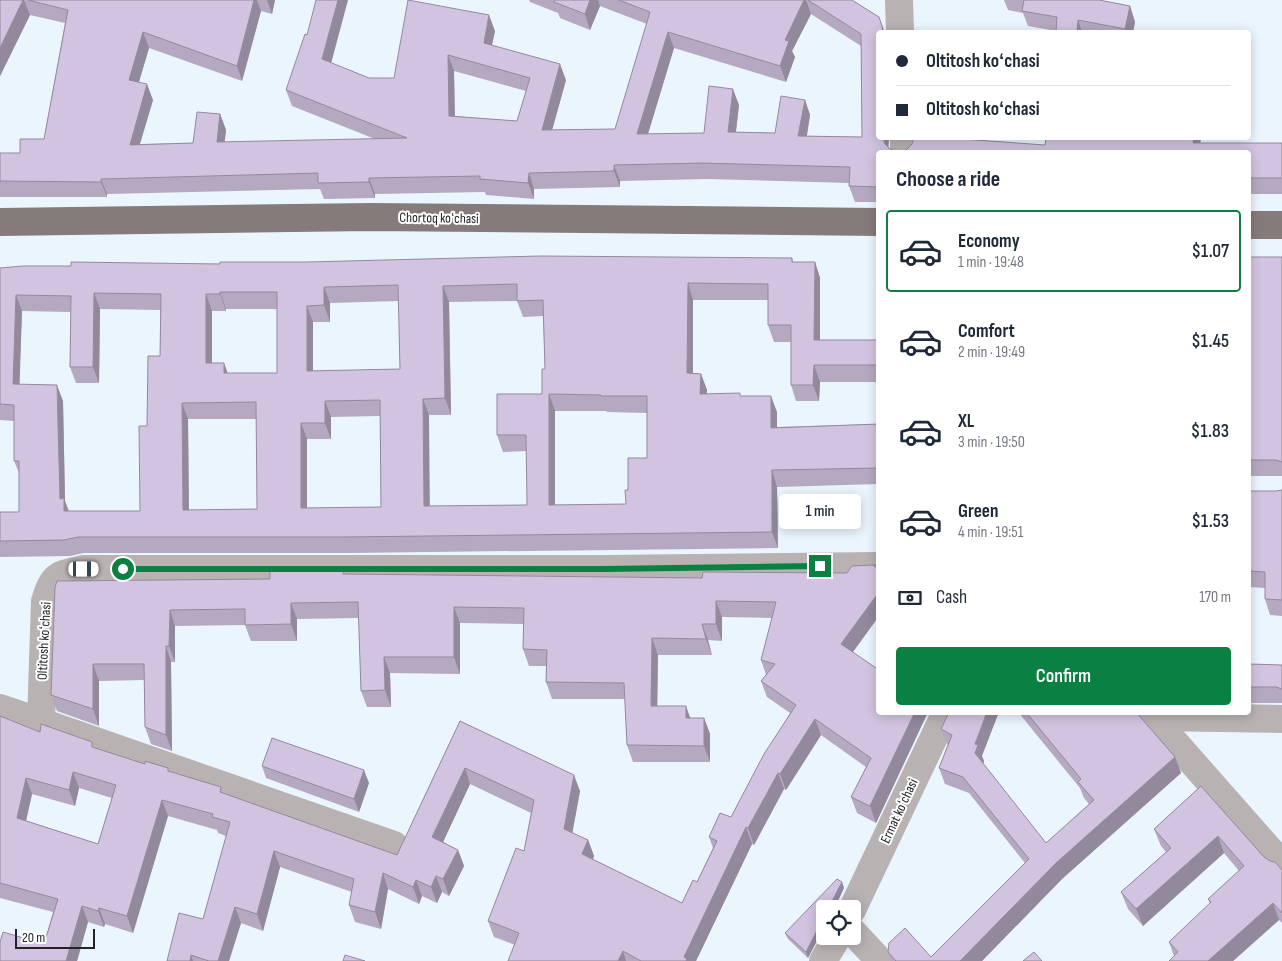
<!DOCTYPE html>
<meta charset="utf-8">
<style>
:root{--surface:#fff;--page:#f6f6f7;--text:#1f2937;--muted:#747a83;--line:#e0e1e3;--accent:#0b8043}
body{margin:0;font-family:"Sofia Sans Condensed",sans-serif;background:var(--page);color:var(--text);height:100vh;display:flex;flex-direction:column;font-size:19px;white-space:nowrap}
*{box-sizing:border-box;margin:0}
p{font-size:16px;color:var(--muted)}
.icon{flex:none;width:28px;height:28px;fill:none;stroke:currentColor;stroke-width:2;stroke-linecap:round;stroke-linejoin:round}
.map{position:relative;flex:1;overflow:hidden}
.side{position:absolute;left:876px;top:150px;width:375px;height:565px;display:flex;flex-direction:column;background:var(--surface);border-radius:5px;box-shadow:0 2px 12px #0003}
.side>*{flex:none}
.hud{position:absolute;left:876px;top:30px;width:375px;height:110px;border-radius:5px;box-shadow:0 2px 12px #0003;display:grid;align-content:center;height:110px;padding:0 20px;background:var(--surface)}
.buttons{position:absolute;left:816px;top:900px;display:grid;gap:10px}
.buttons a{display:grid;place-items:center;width:45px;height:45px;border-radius:5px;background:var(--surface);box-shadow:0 2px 12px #0003;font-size:25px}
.scale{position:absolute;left:15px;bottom:12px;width:80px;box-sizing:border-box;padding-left:5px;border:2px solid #212427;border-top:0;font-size:14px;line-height:18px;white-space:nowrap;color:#212427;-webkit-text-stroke:4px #fff;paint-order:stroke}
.end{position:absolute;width:22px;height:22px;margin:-11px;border:6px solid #0b8043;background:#fff;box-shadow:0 0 0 2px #fff}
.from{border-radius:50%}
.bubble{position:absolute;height:35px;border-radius:5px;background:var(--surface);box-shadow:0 2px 12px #0003;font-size:16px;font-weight:600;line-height:35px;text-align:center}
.car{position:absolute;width:15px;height:30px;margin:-15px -8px;border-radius:6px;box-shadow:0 0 4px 1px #0007;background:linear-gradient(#fff 24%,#345 0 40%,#fff 0 76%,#345 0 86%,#fff 0)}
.hud b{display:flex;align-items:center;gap:18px;height:48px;font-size:19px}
.hud b+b{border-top:1px solid var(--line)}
.hud i{width:12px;height:12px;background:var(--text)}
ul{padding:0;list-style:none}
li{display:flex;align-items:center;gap:15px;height:82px;margin:0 10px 8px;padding:0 10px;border:2px solid transparent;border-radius:5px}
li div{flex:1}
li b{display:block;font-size:19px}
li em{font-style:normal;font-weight:600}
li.active{border-color:var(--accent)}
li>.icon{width:45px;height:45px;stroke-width:1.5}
h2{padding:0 20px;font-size:22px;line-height:60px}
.pay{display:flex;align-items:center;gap:12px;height:55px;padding:0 20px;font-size:19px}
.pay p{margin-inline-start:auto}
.primary-button{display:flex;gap:10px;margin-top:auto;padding:10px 20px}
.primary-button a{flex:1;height:58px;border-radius:5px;background:var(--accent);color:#fff;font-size:20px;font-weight:600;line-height:58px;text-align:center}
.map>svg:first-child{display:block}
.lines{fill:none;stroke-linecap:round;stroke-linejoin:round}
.minor{stroke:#b8b2b2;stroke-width:28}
.major{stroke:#867b7b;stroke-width:28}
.wall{fill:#b5a9c1;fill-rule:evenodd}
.shaded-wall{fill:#93899d}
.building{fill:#d2c4e0;stroke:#93899d;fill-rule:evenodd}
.route{stroke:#0b8043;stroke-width:6}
.labels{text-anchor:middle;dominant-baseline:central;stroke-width:4;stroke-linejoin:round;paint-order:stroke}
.street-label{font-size:14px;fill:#212427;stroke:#fff}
</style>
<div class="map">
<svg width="1282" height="961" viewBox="0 0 1282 961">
<rect width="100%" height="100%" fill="#ebf5fe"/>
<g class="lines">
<path class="minor" d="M899,0L900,32
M904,138V152
M0,708L41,722L45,601C53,573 58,575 84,569H605L879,566
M1148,712L1282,864
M1152,717L1282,719
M41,722L394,845
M852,910L946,712
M852,931L880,961
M823,961L838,936"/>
<path class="major" d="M0,222L371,217L879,222
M1249,225H1282"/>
</g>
<path class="wall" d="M0,0H275L272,14L261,11L242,81L149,48L139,82L153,100L140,144L193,143L220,114L226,130L224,142L375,139L292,106L286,90L331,63L369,78H394L495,31L492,45L566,80L552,130L615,129L647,24L600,6L590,30L560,18L558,13L530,2L529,0H852L879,17L885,32H879V138H889L888,148L890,149L898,152L1045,145L1046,138H1201L1200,143H1282V194H1249V152H879V202H855L849,186V183L707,179L620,181V187L534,189V199L486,195L485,192L375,194V198L324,199L320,189L107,194V197H0V153H20L44,139L65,23L30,15L0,76ZM811,14L861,46L862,137L807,136L810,115L805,100L775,133L736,132L739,105L704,133L648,134L674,48L786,82L795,57L792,51ZM454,71L526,91L517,121L455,116Z
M1004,0H1099L1130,6L1135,22L1133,32H1056V31L1028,26L1023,13L1008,10Z
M1249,257H1282V476H1249Z
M792,258L793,262H815L820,278V340H879V382H820L819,401H796L791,385V342H774L768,325V300H693V373L701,374L707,390L706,394L741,396L777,412V427L879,424V484L777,487L778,548L349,553H84L70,556L0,557V512H19V473L14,461V421L0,420V268L307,262ZM399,301L400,369L313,371V322H330V303ZM517,301L523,317L543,316L545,369L542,394L497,435L503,452L527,451V505L429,506V415H451L449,302ZM100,309L160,310V356L147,426L140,511H69L65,501L63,401L19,385L22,311L71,312L70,367L76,383H99ZM226,309H277V373H227L212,363V311H226ZM555,411H606L607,412L647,413V458L628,490L626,504L555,505ZM380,416L381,507L307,508V439H331V417ZM188,419H257V509L189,510Z
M1282,490V616L1270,615L1265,599V588L1249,587V491H1276Z
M879,564V616L853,652L879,712H928L876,823L857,813L851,797L866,767L821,735L786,790L784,789L754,845L752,844L696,961H508L515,945L494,937L488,921L524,851L531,813L470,784L443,842L458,850L464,866L449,896L442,892L437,903L422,896L419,904L388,889L381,929L355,922L349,905L352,892L280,867L263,931L241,923L229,961H167L203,919L226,836L218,833L217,830L168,816L133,933L105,924L104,927L88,922L77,961H0L44,944L53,912L0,898V716L40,732L221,787L223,793L397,855L460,721L580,791L572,833L588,840L594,856L593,860L682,903L697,882L713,848L709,837L731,817L790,713L767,697L761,681L766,675L761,660L772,618L722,617V641L708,640L712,655H658L657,706L690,718H704L710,734V762H633L627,745L625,699H552L546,682V666H529L523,649V624L460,623V674L390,673L391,707H367L361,691L359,618L297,619V641H251L245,625L175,626V662H171L172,751L151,744L145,727L144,680L99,681V726L57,711L51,695L55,587L270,579L345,574L702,578L847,573L874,566V565ZM79,788L112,798L98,844L26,821L32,794L75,806Z
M1249,664L1282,665V703H1249Z
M949,712L982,756L984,761L983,764L1046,843L1089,804L1084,798L1080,788L1018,712H1136L1175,757L1181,773L1062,879L982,961H891L888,952L931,957L1025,863L969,793L945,784L939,768L948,746L941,729Z
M262,766L369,783L359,812L266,778Z
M1201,786L1264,857L1282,870V923L1279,920L1233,961H1169L1174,956L1169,942L1210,904L1208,899L1239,871L1224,853L1143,926L1128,909L1121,892L1166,852L1161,846L1154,829Z
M842,882L844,888L834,909H825L808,958L788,939L785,933Z"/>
<path class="shaded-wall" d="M23,0H24L30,15L0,76V48Z
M254,0H257L261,11L242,81L237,66Z
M267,0H275L272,14Z
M338,0H348L328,75L322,59Z
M590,0H598L600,6L590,30L585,14Z
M804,0H806L811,14L792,51L795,57L786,82L780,66L785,40Z
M1130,6L1135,22L1133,32H1126L1125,29Z
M489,15L495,31L489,58L484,43Z
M1078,20L1082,32H1077Z
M143,32L149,48L135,95L129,80Z
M668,32L674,48L643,150L637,134Z
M448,55L454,71L455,132L449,116Z
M560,64L566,80L548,145L542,130Z
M147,84L153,100L135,160L130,145Z
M733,89L739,105L734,147L728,132Z
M805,100L810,115L804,152L798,136Z
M220,114L226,130L223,158L217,142Z
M883,138H889L888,152Z
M1194,138H1201L1199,152L1193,143Z
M614,165L620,181V187L614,171Z
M529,173L534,189V199L528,183Z
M369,178L375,194V198L369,182Z
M101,179L107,194V197L101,182Z
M815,262L820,278V357L814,340Z
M688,283L693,300V390L687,373Z
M443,286L449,302L451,415L445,398Z
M324,287L330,303V322L324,305Z
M220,292L226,309V311L220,294Z
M94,293L100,309L99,383L93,367Z
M206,294L212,311V379L206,363Z
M16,295L22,311L19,401L13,384Z
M307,306L313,322V388L307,371Z
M224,363L230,379L224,373Z
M814,365L820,382L819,401L813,385Z
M701,374L707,390L706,410L700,394Z
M57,385L63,401L65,501L70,515V528L60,499Z
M549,394L555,411V521L549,505Z
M771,396L777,412V444L771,428Z
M423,399L429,415L430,523L424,506Z
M325,401L331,417V439L325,423Z
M182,403L188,419L189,526L183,510Z
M301,423L307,439V524L301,508Z
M772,470L777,487L778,548L772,532Z
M879,592V616L847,660L841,644Z
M716,601L722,617V641L716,624Z
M291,603L297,619V641L291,624Z
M454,607L460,623V674L454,657Z
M170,610L175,626V662L169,646Z
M702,624L708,640L712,655L706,639Z
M652,638L658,655L657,722L651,706Z
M166,646L171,662L172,751L166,735Z
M384,657L390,673L391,707L385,690Z
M93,664L99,681V726L93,709Z
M686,706L692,723L686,718Z
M915,712H928L876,823L870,806Z
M987,712H999L982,756L984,761L981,770L975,753V744Z
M704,718L710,734V762L704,746Z
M815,719L821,735L786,790L780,774Z
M1175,757L1181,773L1062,879L982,961H960L1056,863Z
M465,768L470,784L438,853L432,837Z
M364,770L369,783L359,812L354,799Z
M73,772L79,788L75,806L69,790Z
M778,773L784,789L754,845L748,828Z
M574,775L580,791L570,846L564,829Z
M26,778L32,794L23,834L17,818Z
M162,800L168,816L133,933L127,916Z
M746,827L752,844L696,961H685L684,957Z
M1218,836L1224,853L1143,926L1136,909Z
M588,840L594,856L588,871L582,854Z
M458,850L464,866L449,896L443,879Z
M274,851L280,867L263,931L257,914Z
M383,873L388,889L381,929L375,912Z
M436,876L442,892L437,903L431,887Z
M416,880L422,896L419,904L413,887Z
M842,882L844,888L834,909H828Z
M1273,903L1279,920L1233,961H1208Z
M82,906L88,922L77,961H66Z
M235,907L241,923L229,961H218Z
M99,908L105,924L104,927L98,911Z
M825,915V926L808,958L806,952Z
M623,951L626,961H618Z
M191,955L193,961H190Z"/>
<path class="building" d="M0,0H23L0,48Z
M28,0H254L237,66L143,32L129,80L147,84L130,145L193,143L197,112L220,114L217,142L407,138L286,90L305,34L307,35L316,0H338L322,59L369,78H394L408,0L489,15L484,43L560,64L542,130L615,129L650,12L619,0H804L785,40L789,41L780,66L668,32L637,134L704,133L709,86L733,89L728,132L775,133L781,96L805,100L798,136L862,137L861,34L808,0H852L879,17L882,26L883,32H879V138H883L885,144L890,149L898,152L906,150L912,144L914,138H948L1045,145L1046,138H1194L1193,143H1282V178H1249V152H879V187L849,186L850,167L701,163L614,165V171L529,173L528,183L480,179V176L369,178V182L318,183V173L101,179V182L0,181V153H20V139H44L68,10ZM448,55L530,78L517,121L449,116Z
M555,0H590L585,14L554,2Z
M1024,0H1099L1130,6L1125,29L1078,20L1077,32H1056L1057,17L1022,11Z
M541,256L792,258V262H815L814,340H879V365H814L813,385H791V325H768V284L688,283L687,373L701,374L700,394L740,393V396H771V428L879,424V468L772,470V532L343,537H78L64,540L0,541V512H19V461H14V405L0,404V268L23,266H71V262L220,264V262H307ZM517,284V301L543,300L545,369H542V394H497V435H526L527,505L424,506L423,399L445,398L443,286ZM398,285L400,369L307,371V306L324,305V287ZM220,292H277V373H224V363H206V294H220ZM94,293L161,294L160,356H148L147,426H139L140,511H64V498L60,499L57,385L13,384L16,295L71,296L70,367H93ZM549,394L601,395V396H647V458H628V490H625L626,504L549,505ZM380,400L381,507L301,508V423H325V401ZM256,402L257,509L183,510L182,403Z
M1249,257H1282V462L1276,460H1249Z
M1282,490V600L1265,599V572L1249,571V491H1276Z
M879,564V567L874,565Z
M873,565L879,570V592L841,644L879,670V712H915L870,806L851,797L871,758L815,719L780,774L778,773L748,828L746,827L684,957L687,959L686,961H641L623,951L618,961H508L519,933L488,921L516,848L524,851L534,800L465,768L432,837L458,850L443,879L436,876L431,887L416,880L413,887L383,873L375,912L349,905L354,879L274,851L257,914L235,907L218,961H209L191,955L190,961H167L179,913L203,919L230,822L212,817L213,814L162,800L127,916L99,908L98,911L82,906L66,961H0V942L3,932L44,944L58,899L0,883V716L40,732L41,724L92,742V747L145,764V761L168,768V771L221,787L220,792L397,855L460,721L574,775L564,829L588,840L582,854L682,903L693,880L697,882L717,841L709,837L720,813L731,817L764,754L796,705L761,681L775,664L761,660L776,602L716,601V624H702L706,639L652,638L651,706H686V718H704V746L627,745L624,683L546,682L547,650L523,649L524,608L454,607V657H384L385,690L361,691L358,602L291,603V624L245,625V609L170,610L169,646H166V735L145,727L144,664H93V709L51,695L55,587L57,581L270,579V568H343V574L702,578L703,572L847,573L852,566ZM73,772L116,785L98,844L17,818L26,778L69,790Z
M1249,664L1282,665V689L1276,687H1249Z
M949,712H987L975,744L978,745L975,753L1046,843L1094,800L1078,782L1081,779L1026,712H1136L1175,757L1056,863L960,961H896L888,952L889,943L905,928L931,957L1029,859L963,777L939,768L952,735L941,729Z
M272,738L364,770L354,799L262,766Z
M1201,786L1264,857L1270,861L1275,862L1282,870V913L1273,903L1208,961H1169L1178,952L1169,942L1211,902L1208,899L1244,866L1218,836L1136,909L1121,892L1171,848L1154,829Z
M837,879L842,882L828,909H825V915L806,952L785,933Z
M1034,952L1042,961H1023Z
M345,955L365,961H343Z"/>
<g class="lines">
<path class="route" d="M123,569H605L820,566"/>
</g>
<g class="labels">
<g class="street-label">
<text transform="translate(439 218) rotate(1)">Chortoq koʻchasi</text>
<text transform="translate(44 641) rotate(-87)">Oltitosh koʻchasi</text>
<text transform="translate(899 811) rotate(-65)">Ermat koʻchasi</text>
</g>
</g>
</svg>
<div class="buttons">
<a><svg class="icon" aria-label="locate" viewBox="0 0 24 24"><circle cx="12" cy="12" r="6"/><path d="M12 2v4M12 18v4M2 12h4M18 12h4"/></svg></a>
</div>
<div class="scale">20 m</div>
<i class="end from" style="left:123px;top:569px"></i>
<i class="end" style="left:820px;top:566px"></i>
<div class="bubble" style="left:779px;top:494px;width:82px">1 min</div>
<i class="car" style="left:84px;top:569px;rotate:90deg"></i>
<div class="hud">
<b><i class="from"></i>Oltitosh koʻchasi</b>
<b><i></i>Oltitosh koʻchasi</b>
</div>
<section class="side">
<h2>Choose a ride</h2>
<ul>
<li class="active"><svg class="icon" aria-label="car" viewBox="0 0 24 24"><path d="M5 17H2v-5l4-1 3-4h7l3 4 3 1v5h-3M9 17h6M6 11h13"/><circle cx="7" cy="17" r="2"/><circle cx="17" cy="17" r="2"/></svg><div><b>Economy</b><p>1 min · 19:48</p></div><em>$1.07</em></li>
<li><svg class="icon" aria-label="car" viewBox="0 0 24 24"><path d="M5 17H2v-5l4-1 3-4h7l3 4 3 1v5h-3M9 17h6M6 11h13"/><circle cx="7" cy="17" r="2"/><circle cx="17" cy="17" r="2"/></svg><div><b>Comfort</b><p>2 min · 19:49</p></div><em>$1.45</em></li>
<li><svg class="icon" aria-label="car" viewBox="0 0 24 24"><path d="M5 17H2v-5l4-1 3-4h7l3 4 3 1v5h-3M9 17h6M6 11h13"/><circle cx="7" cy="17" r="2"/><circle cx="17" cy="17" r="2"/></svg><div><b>XL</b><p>3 min · 19:50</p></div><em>$1.83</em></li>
<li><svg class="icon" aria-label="car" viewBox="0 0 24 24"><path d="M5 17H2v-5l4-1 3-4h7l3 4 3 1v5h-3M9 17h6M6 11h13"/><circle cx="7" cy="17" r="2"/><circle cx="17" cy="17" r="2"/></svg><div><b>Green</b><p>4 min · 19:51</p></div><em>$1.53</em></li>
</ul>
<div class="pay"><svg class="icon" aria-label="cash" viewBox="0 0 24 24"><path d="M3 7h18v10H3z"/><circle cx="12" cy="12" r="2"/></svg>Cash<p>170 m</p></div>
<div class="primary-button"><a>Confirm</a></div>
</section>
</div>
